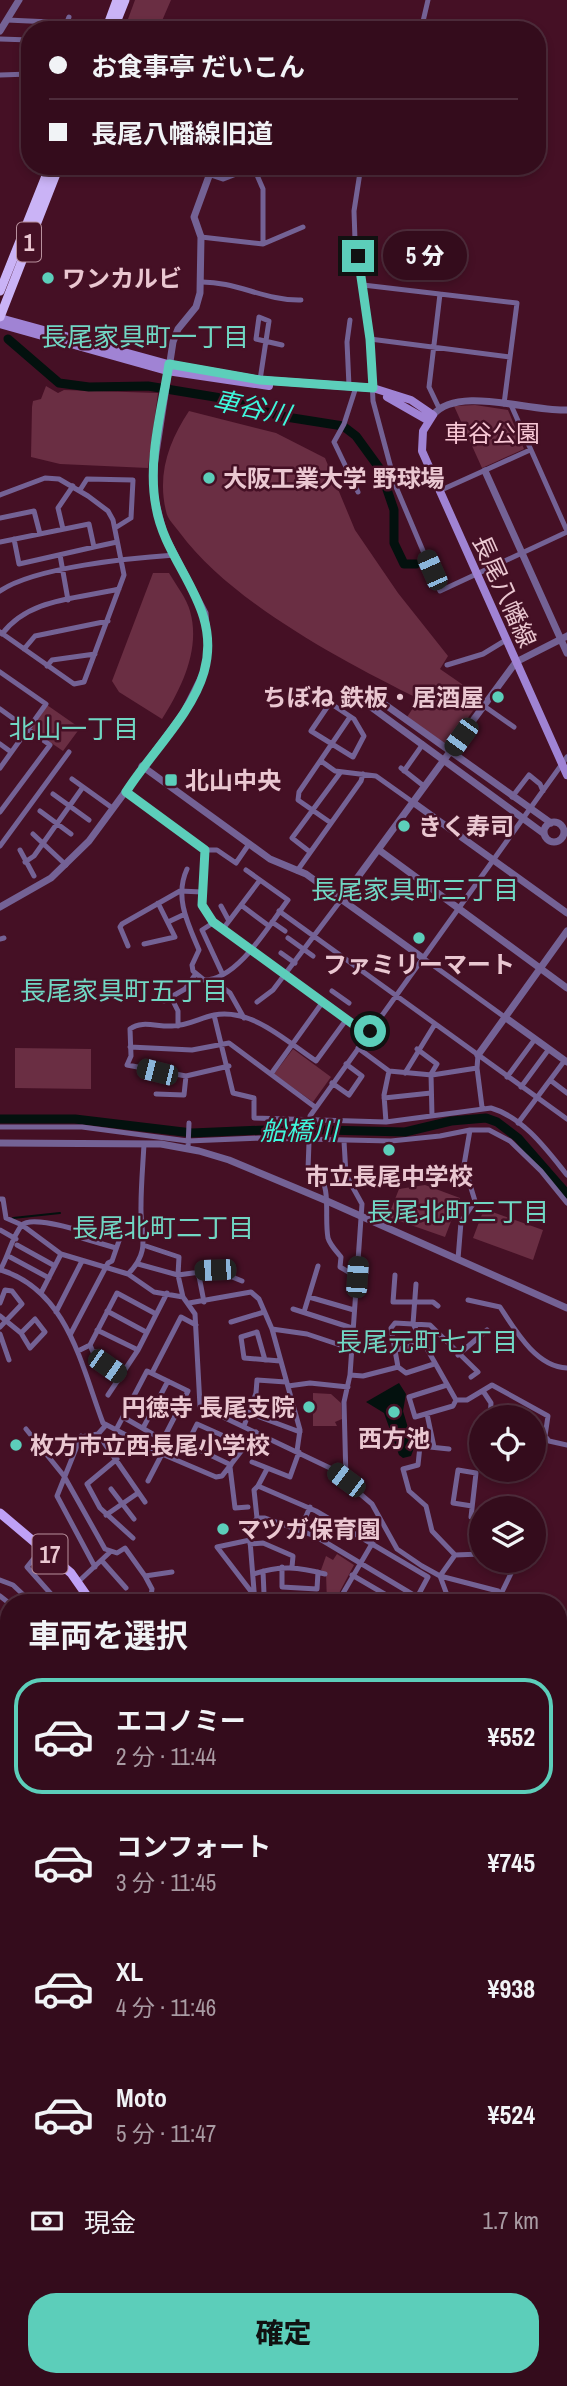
<!DOCTYPE html>
<html lang="ja">
<meta charset="utf-8">
<style>
:root{--surface:#340c1c;--page:#3f1a29;--text:#f1f3f6;--muted:#a99ba3;--line:#4e2c3b;--accent:#5cceba}
body{margin:0;font-family:"Archivo Narrow","Noto Sans JP",sans-serif;background:var(--page);color:var(--text);height:100vh;display:flex;flex-direction:column;font-size:26px;white-space:nowrap}
*{box-sizing:border-box;margin:0}
p{font-size:23px;color:var(--muted)}
.icon{flex:none;width:38px;height:38px;fill:none;stroke:currentColor;stroke-width:2;stroke-linecap:round;stroke-linejoin:round}
.map{position:relative;flex:1;overflow:hidden}
.sheet{position:absolute;left:0px;top:1594px;width:567px;height:793px;display:flex;flex-direction:column;background:var(--surface);border-radius:28px 28px 0 0;box-shadow:0 4px 10px #0003,0 0 0 2px var(--line)}
.sheet>*{flex:none}
.guide{position:absolute;left:21px;top:21px;width:525px;height:154px;border-radius:28px;box-shadow:0 4px 10px #0003,0 0 0 2px var(--line);display:grid;align-content:center;height:154px;padding:0 28px;background:var(--surface)}
.tools{position:absolute;left:469px;top:1405px;display:grid;gap:14px}
.tools a{display:grid;place-items:center;width:77px;height:77px;border-radius:50%;background:var(--surface);box-shadow:0 4px 10px #0003,0 0 0 2px var(--line);font-size:35px}
.end{position:absolute;width:32px;height:32px;margin:-16px;border:9px solid #5cceba;background:#111;box-shadow:0 0 0 4px #111}
.from{border-radius:50%}
.bubble{position:absolute;height:49px;border-radius:24px;background:var(--surface);box-shadow:0 4px 10px #0003,0 0 0 2px var(--line);font-size:23px;font-weight:800;line-height:49px;text-align:center}
.car{position:absolute;width:21px;height:42px;margin:-21px -10px;border-radius:9px;box-shadow:0 0 5px 2px #0007;background:linear-gradient(#222 24%,#8ab4d8 0 40%,#222 0 76%,#8ab4d8 0 86%,#222 0)}
.guide b{display:flex;align-items:center;gap:24px;height:66px;font-size:26px}
.guide b+b{border-top:2px solid var(--line)}
.guide i{width:18px;height:18px;background:var(--text)}
ul{padding:0;list-style:none}
li{display:flex;align-items:center;gap:21px;height:116px;margin:0 14px 10px;padding:0 14px;border:4px solid transparent;border-radius:28px}
li div{flex:1}
li b{display:block;font-size:26px}
li em{font-style:normal;font-weight:800}
li.active{border-color:var(--accent)}
li>.icon{width:63px;height:63px;stroke-width:1.5}
h2{padding:0 28px;font-size:32px;line-height:84px}
.pay{display:flex;align-items:center;gap:18px;height:77px;padding:0 28px;font-size:26px}
.pay p{margin-inline-start:auto}
.primary-button{display:flex;gap:14px;margin-top:auto;padding:14px 28px}
.primary-button a{flex:1;height:80px;border-radius:28px;background:var(--accent);color:#111;font-size:28px;font-weight:800;line-height:80px;text-align:center}
.map>svg:first-child{display:block}
.green{fill:#6a2e43}
.water{fill:#03110e}
.lines{fill:none;stroke-linecap:round;stroke-linejoin:round}
.stream{stroke:#03110e;stroke-width:2}
.river{stroke:#03110e;stroke-width:9}
.minor{stroke:#746295;stroke-width:5}
.tertiary{stroke:#746295;stroke-width:7}
.secondary{stroke:#a083d4;stroke-width:8}
.primary{stroke:#bfa1f5;stroke-width:9}
.trunk{stroke:#cab3f6;stroke-width:9}
.rail{stroke:#b58c9a;stroke-width:2}
.route{stroke:#5cceba;stroke-width:9}
.poi-dot{fill:#5cceba;stroke:#451025;stroke-width:2.5}
.labels{text-anchor:middle;dominant-baseline:central;stroke-width:5;stroke-linejoin:round;paint-order:stroke}
.shield{fill:#451025;stroke:#b8909d;stroke-width:2}
.shield-label{font-size:23px;font-weight:bold;fill:#eac7d1}
.poi-label{font-size:24px;font-weight:bold;fill:#eac7d1;stroke:#451025;text-anchor:start}
.park-label{font-size:24px;fill:#f8c7d5;stroke:#451025}
.street-label{font-size:24px;fill:#eac7d1;stroke:#451025}
.neighbourhood-label{font-size:26px;fill:#71d7c4;stroke:#451025}
.water-label{font-size:26px;font-style:italic;fill:#3ff6db;stroke:#451025}
</style>
<div class="map">
<svg width="567" height="2386" viewBox="0 0 567 2386">
<rect width="100%" height="100%" fill="#451025"/>
<path class="green" d="M135,0H171L158,30H124Z
M46,386L58,393L64,390L158,393L148,468L60,464L31,457L32,407L33,401L41,399Z
M475,405L508,410L524,449L482,468L454,406Z
M189,411L276,433L325,458L355,530L398,593L448,656L440,669L482,698L448,746L407,717L419,699C342,661 231,602 180,533C176,527 167,519 166,511C157,474 169,441 189,411Z
M153,573H169C176,585 187,599 190,611C201,649 181,689 162,719L119,692L112,681Z
M47,705L80,728L63,751L31,729Z
M15,1048L91,1049V1089L15,1088Z
M293,1049L331,1077L313,1102L274,1074Z
M425,1185L460,1198L445,1237L388,1217L399,1189Z
M484,1209L543,1230L533,1260L473,1238Z
M313,1393L331,1394L341,1403L342,1419L335,1422L337,1426H313Z
M337,1554L354,1565L338,1595L343,1603H327L326,1573L321,1570L326,1556L333,1560Z"/>
<path class="water" d="M399,1383L406,1394L403,1411L414,1448L411,1456L403,1458L399,1455L384,1413L366,1402Z"/>
<g class="lines">
<path class="stream" d="M13,1218L60,1213
M0,2059L9,2056
M0,2230L9,2229"/>
<path class="river" d="M8,339L59,383L89,387L148,386L221,398L280,416L343,426L356,436L380,469L394,510V543L404,564H416
M0,1119H75L192,1133L287,1129L405,1132L451,1121L486,1118L497,1122L518,1138L567,1194"/>
<path class="minor" d="M7,20L51,22
M67,23L83,24L80,30
M64,30L69,17
M421,30L428,0
M0,39L30,40
M0,75L30,74
M361,166L354,211L355,240L370,339L373,401L396,487L440,591L567,532
M201,237L263,244V189L253,166
M263,244L303,227
M200,282C235,281 266,301 301,300
M363,285L517,303L504,404
M370,339L510,357
M260,380L269,321L259,317L256,339L282,345
M349,386L347,342L350,320
M356,387L344,424L334,442L358,492
M511,405L567,531
M439,408L429,387L440,294
M80,490L87,479L133,480L131,518L115,528
M439,491L530,450
M0,495L45,478L59,479L88,496L108,511L113,520L124,575L84,682L74,684L0,632
M0,518L34,511L40,534
M63,529L58,508L73,486
M14,539L19,564L94,547
M0,542L89,524L94,547L117,542
M60,555L68,600
M0,591C35,567 131,558 175,555
M2,634C29,598 77,599 119,589
M24,649L35,636L108,621
M447,665L483,654L506,640
M47,666L52,660L95,654
M0,672L46,704L0,768
M330,703L354,719L364,736L353,757L311,731Z
M484,706L514,727
M0,709L50,745L0,812
M0,744L11,752
M321,761L335,771L376,776L414,803
M401,768L425,787
M404,771L423,744
M72,779L111,807
M126,792L205,850L202,905L213,923L368,1035
M53,794L89,820
M512,797L529,775L540,784L543,791
M40,811L71,834
M331,823L298,800L299,792L350,717
M33,834L66,865
M0,846L69,752
M20,850L34,876
M205,850H217L236,863L249,844
M310,852L292,838L340,773
M25,862L34,856L83,787
M187,869C174,897 188,924 199,950L192,965L193,971L204,980C238,980 269,925 288,900L246,870
M297,871L361,781L363,774
M241,905L269,926
M221,906L229,921L222,930
M279,911L567,1119
M229,921L260,880
M168,922L185,914
M272,922L285,931
M213,923L202,930L222,973
M288,938L313,956
M0,939L4,938
M144,944L175,937L158,903
M128,946L120,927L122,924L180,891L202,892
M281,953L295,963
M423,958L506,1018
M213,980L230,993L244,1018
M332,991L349,1003
M172,999L178,1011V1026
M164,1001L185,989L195,975
M257,1002L273,990L341,900
M214,1015L233,1093L254,1098V1118L386,1122L491,1108C523,1117 547,1150 567,1175
M130,1047L192,1050L229,1043L315,1107
M358,1048L389,1071L432,1075L477,1068
M417,1049L437,1064L431,1074L432,1116
M478,1055L477,1068L482,1107
M229,1066L186,1076L127,1065L131,1056L130,1029C142,1020 157,1027 172,1026C187,1026 200,1018 214,1015C253,1008 287,1042 316,1061L346,1020
M405,1073L435,1024
M271,1074L322,1003
M507,1077L535,1039
M550,1080L567,1093
M332,1083L349,1095L362,1076L346,1064
M521,1087L549,1049
M156,1094L184,1095L186,1076
M384,1098L431,1093
M386,1122L384,1095L389,1071
M518,1123L565,1060
M0,1127H82L188,1141L259,1138L391,1141L440,1136L470,1130H489L510,1141L541,1171L567,1203
M344,1141L346,1175L362,1204L350,1375L344,1402L346,1480
M188,1148L189,1123
M0,1199H3L6,1218L22,1225L61,1254L128,1274L154,1292L183,1297L195,1314L200,1406L330,1468L372,1504L397,1549L422,1566L440,1576L498,1591L507,1603
M0,1230L16,1239
M17,1245L55,1266
M143,1245L179,1257L178,1275L183,1297
M10,1257L49,1278
M458,1259L461,1222L475,1201L464,1165L470,1130
M138,1264L178,1275L215,1270L242,1281
M0,1270C8,1258 12,1236 22,1225C31,1216 70,1228 82,1231V1238L116,1248
M1,1270C68,1291 81,1365 103,1423L162,1454L216,1477L222,1476L256,1432
M198,1271L204,1302
M128,1274C152,1250 140,1234 141,1206C141,1185 143,1164 144,1144
M395,1275L393,1302H433L438,1306
M357,1277L340,1267L341,1257C337,1252 330,1245 328,1238C324,1216 332,1189 317,1170L308,1169L310,1116L567,757
M416,1284L413,1324L456,1400L453,1406L415,1417L409,1397L447,1385
M41,1293L61,1254
M309,1297L354,1310
M468,1300L500,1307C515,1330 536,1367 567,1368
M0,1303L5,1290L12,1291L22,1304L0,1327
M189,1303L251,1292L259,1299L272,1329L300,1430L297,1451
M293,1309L352,1328
M107,1311L146,1332
M56,1312L82,1261
M304,1312L318,1266
M0,1316L21,1333L30,1348L45,1332L35,1319L21,1333
M231,1322L264,1312
M272,1329L307,1334L352,1349
M97,1330L138,1350
M0,1334L9,1360
M70,1335L108,1263L112,1261L121,1235
M90,1345L93,1352H101L107,1366L120,1375
M396,1350L422,1343
M78,1351L90,1345L117,1293L156,1314
M458,1355L487,1330
M265,1360L257,1332L241,1337L244,1358L280,1361
M398,1367L391,1328L395,1323L430,1325L478,1372L471,1377
M152,1373L181,1317L196,1325
M350,1375L363,1376L398,1367L406,1373L434,1364
M288,1386L310,1383L348,1387
M483,1391L491,1403L490,1418
M108,1395L138,1350L167,1293
M456,1400H467L492,1385L548,1416L545,1436L549,1441L567,1445
M249,1413L300,1432
M427,1414L434,1447
M123,1417L163,1440
M244,1426L256,1393L257,1380L286,1382
M143,1428L168,1381
M26,1429L64,1476L105,1549L117,1553L125,1548L145,1576L172,1572
M116,1430L147,1371L188,1391L157,1451
M98,1434L145,1502
M81,1436L57,1496L95,1567
M81,1437L98,1434L106,1425
M449,1449L420,1446L418,1465L403,1469L409,1491L426,1506L432,1531L455,1555
M117,1459L87,1484L100,1508L133,1538
M252,1462L290,1477L299,1452
M231,1465L187,1444L197,1424L246,1446
M230,1467L235,1508L248,1507
M148,1481L162,1454
M258,1486L267,1469
M111,1489L134,1519
M472,1506L453,1503L458,1470L476,1473L471,1517L481,1520
M106,1515L138,1493
M257,1518L254,1490L258,1486L316,1511L428,1577L414,1603
M300,1530L310,1507
M250,1540L217,1547L253,1594
M250,1544L263,1543L293,1556L292,1567
M43,1547L27,1567L59,1603
M102,1561L126,1588
M282,1567V1587L317,1589L318,1572
M263,1571L264,1594L269,1603
M254,1574C280,1565 299,1567 325,1574
M352,1575L400,1603
M145,1576L152,1589L150,1603
M440,1576L455,1555L481,1554
M440,1576L450,1603
M0,1580L13,1585L32,1603
M78,1582L109,1553
M501,1594L517,1561
M0,1596L9,1603
M255,1603L249,1528L257,1518H265L315,1536L427,1603
M356,1603L342,1595L373,1542
M558,1619L567,1621
M558,1639L567,1629
M0,1664L9,1667
M558,1736L567,1743
M558,1822L567,1824
M0,1871H9
M558,1889L567,1892
M0,1934H9
M565,1940L567,1915
M0,1981H9
M0,2027H9
M563,2037L560,2027L564,1947
M0,2051L9,2050
M0,2086H9
M558,2111L567,2116
M0,2132H9
M558,2184L567,2192
M558,2239L567,2234
M0,2242L9,2245
M558,2249L567,2255
M558,2276L567,2281
M558,2303L567,2308
M0,2313L9,2314
M558,2337L567,2324
M144,2378L154,2386
M220,2378L223,2386
M502,2378L514,2386
M129,2379L130,2386
M6,2386L9,2369
M62,2386L63,2378
M79,2386L80,2378
M97,2386L98,2378
M190,2386L191,2378
M428,2386L435,2378
M454,2386L464,2378"/>
<path class="tertiary" d="M0,31L19,0
M187,166L223,178L254,166
M433,415C458,385 530,412 567,410
M485,471L567,653
M142,766L270,859L306,874L423,958
M414,803L567,913
M544 832a10 10 0 1 1 20 0a10 10 0 1 1-20 0Z
M543,833L371,707L372,700L380,701L551,823
M379,850L567,988
M341,900L516,662L567,636
M0,907L51,878L89,841L184,712L205,670L208,645L205,613L164,534L154,496V466L173,342L178,329L196,307L200,293L201,237L194,217L209,176
M506,1018L567,1062
M478,1055L567,931
M0,1143L161,1144L199,1151L229,1160L327,1201L567,1308
M0,1621L9,1629
M0,2166L9,2165
M558,2364L567,2353
M402,2378L408,2386
M536,2386L544,2378"/>
<path class="secondary" d="M0,318L168,364L260,380L373,388L411,400L433,415L423,431L422,451L567,775
M0,324L167,371L269,386
M387,397L429,421
M0,1884H9
M558,2043L567,2031
M255,2386L263,2378"/>
<path class="primary" d="M0,1513L71,1573L92,1603
M558,1938L565,1940L567,1948"/>
<path class="trunk" d="M106,30L117,0
M113,30L125,0
M0,291L50,166
M0,317L59,166"/>
<path class="rail" d="M558,2159L567,2146
M353,2386L362,2378"/>
</g>
<g class="lines">
<path class="route" d="M358,256L370,339L373,388L260,380L169,364C162,409 147,461 156,507C166,566 223,606 204,672C192,714 150,754 126,792L205,850L202,905L213,922L368,1035L370,1031"/>
</g>
<g class="poi-dot">
<circle cx="48" cy="278" r="7"/>
<circle cx="209" cy="478" r="7"/>
<circle cx="498" cy="697" r="7"/>
<rect x="164" y="773" width="14" height="14" rx="3.5"/>
<circle cx="404" cy="826" r="7"/>
<circle cx="419" cy="938" r="7"/>
<circle cx="389" cy="1150" r="7"/>
<circle cx="309" cy="1407" r="7"/>
<circle cx="394" cy="1412" r="7"/>
<circle cx="16" cy="1445" r="7"/>
<circle cx="223" cy="1529" r="7"/>
</g>
<g class="labels">
<g class="shield">
<rect x="17" y="222.5" width="24" height="39" rx="5"/>
<rect x="32.5" y="1534.5" width="35" height="39" rx="5"/>
</g>
<g class="shield-label">
<text x="29" y="242">1</text>
<text x="50" y="1554">17</text>
</g>
<g class="poi-label">
<text x="62" y="278">ワンカルビ</text>
<text x="223" y="478">大阪工業大学 野球場</text>
<text x="484" y="697" text-anchor="end">ちぼね 鉄板・居酒屋</text>
<text x="185" y="780">北山中央</text>
<text x="418" y="826">きく寿司</text>
<text x="419" y="964" text-anchor="middle">ファミリーマート</text>
<text x="389" y="1176" text-anchor="middle">市立長尾中学校</text>
<text x="295" y="1407" text-anchor="end">円徳寺 長尾支院</text>
<text x="394" y="1438" text-anchor="middle">西方池</text>
<text x="30" y="1445">枚方市立西長尾小学校</text>
<text x="237" y="1529">マツガ保育園</text>
</g>
<g class="park-label">
<text x="492" y="433">車谷公園</text>
</g>
<g class="street-label">
<text transform="translate(505 591) rotate(66)">長尾八幡線</text>
</g>
<g class="neighbourhood-label">
<text x="145" y="336">長尾家具町一丁目</text>
<text x="74" y="728">北山一丁目</text>
<text x="415" y="889">長尾家具町三丁目</text>
<text x="124" y="990">長尾家具町五丁目</text>
<text x="458" y="1211">長尾北町三丁目</text>
<text x="163" y="1227">長尾北町二丁目</text>
<text x="427" y="1341">長尾元町七丁目</text>
</g>
<g class="water-label">
<text transform="translate(252 407) rotate(12)">車谷川</text>
<text x="299" y="1130">船橋川</text>
</g>
</g>
</svg>
<div class="tools">
<a><svg class="icon" aria-label="locate" viewBox="0 0 24 24"><circle cx="12" cy="12" r="6"/><path d="M12 2v4M12 18v4M2 12h4M18 12h4"/></svg></a>
<a><svg class="icon" aria-label="layers" viewBox="0 0 24 24"><path d="M12 4l9 5-9 5-9-5zM3 14l9 5 9-5"/></svg></a>
</div>
<i class="end from" style="left:370px;top:1031px"></i>
<i class="end" style="left:358px;top:256px"></i>
<div class="bubble" style="left:383px;top:231px;width:84px">5 分</div>
<i class="car" style="left:432px;top:570px;rotate:336deg"></i>
<i class="car" style="left:461px;top:737px;rotate:216deg"></i>
<i class="car" style="left:157px;top:1072px;rotate:284deg"></i>
<i class="car" style="left:215px;top:1270px;rotate:268deg"></i>
<i class="car" style="left:357px;top:1277px;rotate:4deg"></i>
<i class="car" style="left:107px;top:1366px;rotate:125deg"></i>
<i class="car" style="left:346px;top:1480px;rotate:307deg"></i>
<div class="guide">
<b><i class="from"></i>お食事亭 だいこん</b>
<b><i></i>長尾八幡線旧道</b>
</div>
<section class="sheet">
<h2>車両を選択</h2>
<ul>
<li class="active"><svg class="icon" aria-label="car" viewBox="0 0 24 24"><path d="M5 17H2v-5l4-1 3-4h7l3 4 3 1v5h-3M9 17h6M6 11h13"/><circle cx="7" cy="17" r="2"/><circle cx="17" cy="17" r="2"/></svg><div><b>エコノミー</b><p>2 分 · 11:44</p></div><em>¥552</em></li>
<li><svg class="icon" aria-label="car" viewBox="0 0 24 24"><path d="M5 17H2v-5l4-1 3-4h7l3 4 3 1v5h-3M9 17h6M6 11h13"/><circle cx="7" cy="17" r="2"/><circle cx="17" cy="17" r="2"/></svg><div><b>コンフォート</b><p>3 分 · 11:45</p></div><em>¥745</em></li>
<li><svg class="icon" aria-label="car" viewBox="0 0 24 24"><path d="M5 17H2v-5l4-1 3-4h7l3 4 3 1v5h-3M9 17h6M6 11h13"/><circle cx="7" cy="17" r="2"/><circle cx="17" cy="17" r="2"/></svg><div><b>XL</b><p>4 分 · 11:46</p></div><em>¥938</em></li>
<li><svg class="icon" aria-label="car" viewBox="0 0 24 24"><path d="M5 17H2v-5l4-1 3-4h7l3 4 3 1v5h-3M9 17h6M6 11h13"/><circle cx="7" cy="17" r="2"/><circle cx="17" cy="17" r="2"/></svg><div><b>Moto</b><p>5 分 · 11:47</p></div><em>¥524</em></li>
</ul>
<div class="pay"><svg class="icon" aria-label="cash" viewBox="0 0 24 24"><path d="M3 7h18v10H3z"/><circle cx="12" cy="12" r="2"/></svg>現金<p>1.7 km</p></div>
<div class="primary-button"><a>確定</a></div>
</section>
</div>
